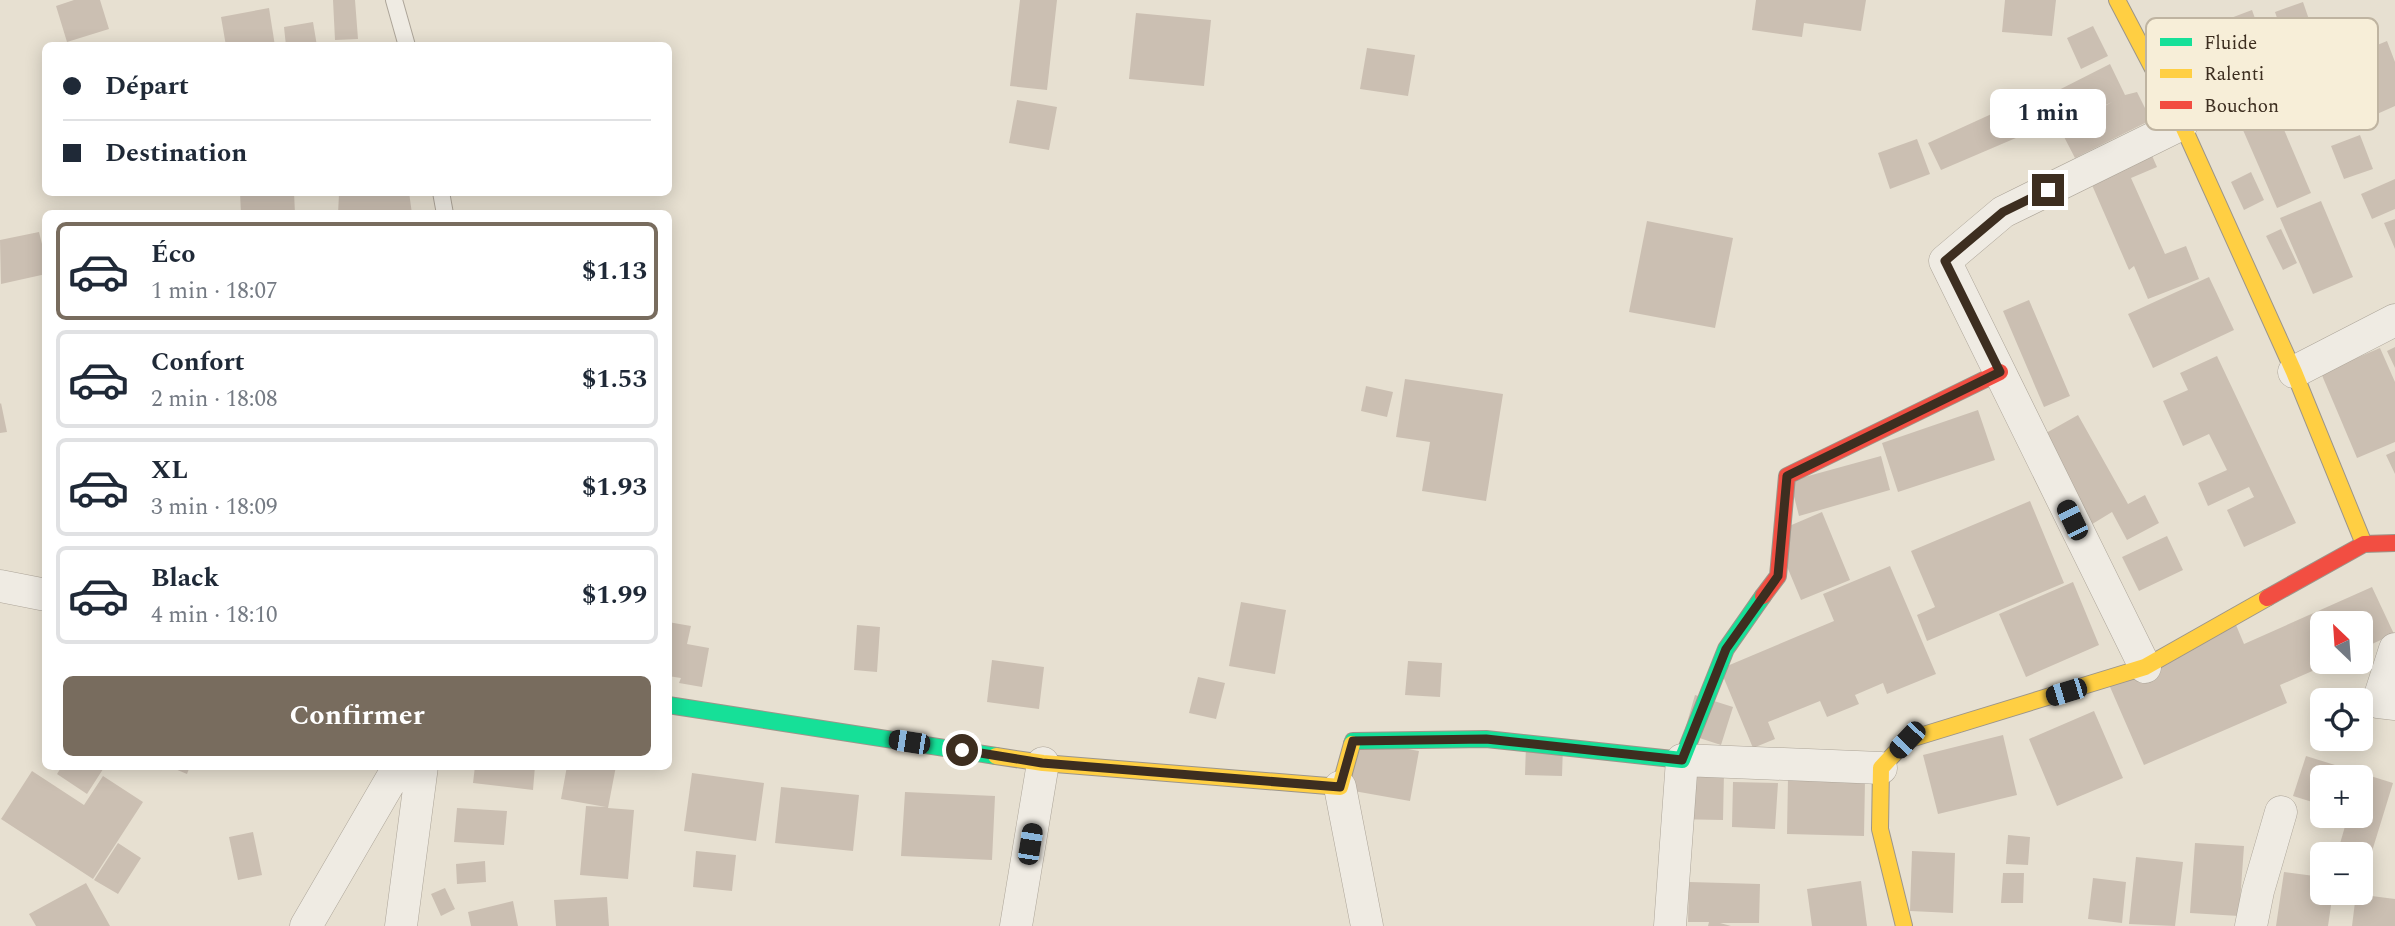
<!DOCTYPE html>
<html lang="fr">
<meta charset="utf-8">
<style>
:root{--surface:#fff;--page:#f6f6f7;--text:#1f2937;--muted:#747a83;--line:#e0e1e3;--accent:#786c5e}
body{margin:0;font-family:Spectral,serif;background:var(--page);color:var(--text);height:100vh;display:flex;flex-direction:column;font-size:26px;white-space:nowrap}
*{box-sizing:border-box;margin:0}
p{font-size:23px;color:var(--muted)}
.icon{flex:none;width:38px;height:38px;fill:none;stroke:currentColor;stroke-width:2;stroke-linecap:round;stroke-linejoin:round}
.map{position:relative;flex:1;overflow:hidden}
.details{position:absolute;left:42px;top:210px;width:630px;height:560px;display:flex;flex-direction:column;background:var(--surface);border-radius:10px;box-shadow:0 4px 18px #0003}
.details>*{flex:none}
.top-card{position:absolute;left:42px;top:42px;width:630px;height:154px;border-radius:10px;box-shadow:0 4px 18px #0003;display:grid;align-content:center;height:154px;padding:0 21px;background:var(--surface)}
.needle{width:46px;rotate:335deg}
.controls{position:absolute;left:2310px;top:611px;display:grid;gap:14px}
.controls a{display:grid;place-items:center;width:63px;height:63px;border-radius:10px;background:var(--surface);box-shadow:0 4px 18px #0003;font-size:35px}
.end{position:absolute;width:32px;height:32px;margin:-16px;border:9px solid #3d2e20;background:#fff;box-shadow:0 0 0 4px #fff}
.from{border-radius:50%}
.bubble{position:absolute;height:49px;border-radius:10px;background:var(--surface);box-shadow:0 4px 18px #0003;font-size:23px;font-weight:700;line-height:49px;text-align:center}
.car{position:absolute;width:21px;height:42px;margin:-21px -10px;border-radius:9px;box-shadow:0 0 5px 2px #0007;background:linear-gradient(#222 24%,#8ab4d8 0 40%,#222 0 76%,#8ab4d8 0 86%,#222 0)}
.top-card b{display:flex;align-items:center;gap:24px;height:66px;font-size:26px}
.top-card b+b{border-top:2px solid var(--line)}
.top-card i{width:18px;height:18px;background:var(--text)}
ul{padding:12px 0 0;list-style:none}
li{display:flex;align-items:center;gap:21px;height:98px;margin:0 14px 10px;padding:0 7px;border:4px solid var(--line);border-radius:10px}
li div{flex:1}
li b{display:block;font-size:26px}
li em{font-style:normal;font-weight:700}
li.selected{border-color:var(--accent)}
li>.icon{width:63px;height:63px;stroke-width:1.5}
.cta{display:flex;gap:14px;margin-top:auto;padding:14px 21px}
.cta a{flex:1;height:80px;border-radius:10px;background:var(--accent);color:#fff;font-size:28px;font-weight:700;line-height:80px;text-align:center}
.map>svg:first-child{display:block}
.building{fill:#cbbfb2}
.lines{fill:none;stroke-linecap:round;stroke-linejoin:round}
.lane-casing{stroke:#ada599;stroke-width:18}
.street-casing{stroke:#ada599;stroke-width:33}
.fast-casing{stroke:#9c958a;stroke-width:18}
.slow-casing{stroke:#9c958a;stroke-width:18}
.jam-casing{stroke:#9c958a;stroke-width:18}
.lane{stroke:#efebe3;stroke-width:16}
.street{stroke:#efebe3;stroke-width:32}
.fast{stroke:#16e098;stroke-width:16}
.slow{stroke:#ffcf43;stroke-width:16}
.jam{stroke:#f24e42;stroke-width:16}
.route{stroke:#3d2e20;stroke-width:9}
.key{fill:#f7eed8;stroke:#bfb4a1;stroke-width:2}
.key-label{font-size:19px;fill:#3d2e20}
</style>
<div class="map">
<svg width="2395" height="926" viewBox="0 0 2395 926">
<rect width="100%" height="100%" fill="#e7e0d1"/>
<path class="building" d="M74,0H100L109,29L67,42L56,6Z
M333,0H355L358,39L335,40Z
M1020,0H1057L1047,90L1010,86Z
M1756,0H1866L1861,31L1804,23L1802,37L1752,30Z
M2005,0H2056L2052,36L2002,32Z
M2303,2L2314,34L2286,44L2275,12Z
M269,8L275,46H226L221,17Z
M2252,10L2269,58L2233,72L2215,24Z
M1136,13L1211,20L1204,86L1129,79Z
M313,22L317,46H286L284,27Z
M2093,26L2108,56L2081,69L2067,38Z
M2387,41L2395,62V106L2377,114L2353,55Z
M1367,48L1415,55L1408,96L1360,89Z
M2110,64L2125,95L2137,92L2151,120L2075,158L2061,131L2112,102L2060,127L2045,97Z
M2269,69L2289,122L2282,125L2311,193L2277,208L2243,130L2258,124L2255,117L2231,126L2217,89Z
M2031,96L2044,126L1941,170L1928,143Z
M1017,100L1057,107L1049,150L1009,143Z
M2360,135L2373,169L2344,179L2331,146Z
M1917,139L1930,174L1890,189L1878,153Z
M2146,142L2157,167L2131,178L2165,254L2186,246L2199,279L2148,299L2134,266L2129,270L2085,169Z
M2251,172L2264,200L2244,210L2231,182Z
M2395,179V209L2372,219L2361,194Z
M240,192H294L295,214H241Z
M351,192H409L412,214H338L339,194Z
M2321,201L2353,277L2313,294L2280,218Z
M2395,219V249L2384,223Z
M1647,221L1733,238L1715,328L1629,312Z
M2281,229L2297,263L2283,270L2266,236Z
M39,232L46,260V274L1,284L0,240Z
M2209,277L2234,330L2153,368L2128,314Z
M2029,300L2070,396L2044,407L2003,311Z
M2395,347V368L2387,351Z
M2380,348L2395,382V442L2357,458L2321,373Z
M2217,356L2296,523L2244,547L2227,510L2254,497L2249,487L2208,506L2198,483L2227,470L2209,434L2183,446L2163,401L2188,390L2180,373Z
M1405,379L1503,394L1486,501L1422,491L1430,442L1396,437Z
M1366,386L1393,392L1387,417L1361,411Z
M1,403L7,432L0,433V404Z
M1978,410L1995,460L1898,492L1882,443Z
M2078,415L2128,504L2145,495L2159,523L2127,540L2112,512L2089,526L2039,437Z
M2395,451V474L2386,455Z
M1881,456L1890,490L1799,516L1790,481Z
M2030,501L2064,583L1927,641L1917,615L1935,607L1911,551Z
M1822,512L1850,580L1801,600L1773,533Z
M2167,536L2183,570L2139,591L2122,557Z
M1890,566L1936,674L1887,694L1883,683L1855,695L1859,704L1827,717L1820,701L1768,722L1775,739L1753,748L1720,669L1834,621L1823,594Z
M2073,582L2099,645L2026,677L1999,614Z
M2372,587L2394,634L2361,649V623H2322V662H2333L2280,685L2287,703L2144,765L2107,680L2236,625L2244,644Z
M1241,602L1286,610L1275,674L1229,666Z
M668,622L691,626L687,644L709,648L702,687L679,683L681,678L668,676Z
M857,625L880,627L877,672L854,670Z
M992,660L1044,667L1039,709L987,702Z
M1408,661L1442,663L1440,697L1405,695Z
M1198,677L1225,683L1216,719L1189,713Z
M1695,695L1733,707L1721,745L1684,733Z
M2094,711L2123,778L2057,806L2029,739Z
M2003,735L2017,795L1938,814L1923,755Z
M1346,738L1419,751L1410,801L1337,788Z
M1526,745L1563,746L1562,776L1525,775Z
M2306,756L2393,783L2365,874L2361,873V854H2337L2348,816H2361V777H2322V805L2293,796Z
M62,766H105L87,794L57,774Z
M168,766H190L187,774Z
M475,766H535L533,790L473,783Z
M567,766H616L608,808L634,810L628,879L580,875L586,806L606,807L561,799Z
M32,771L84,805L103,776L143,802L93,879L1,819Z
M1673,772H1724L1723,820L1672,819Z
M692,773L764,783L756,841L684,831Z
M1788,778L1865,780L1864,836L1787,834Z
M1733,782L1778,783L1775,829L1732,827Z
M781,787L859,795L853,851L775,843Z
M905,792L995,796L992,860L901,856Z
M457,808L507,811L504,845L454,842Z
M253,832L262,875L238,880L229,837Z
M2008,835L2030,837L2028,865L2006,864Z
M118,843L141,858L118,894L94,880Z
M2195,843L2244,846L2239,916L2190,913Z
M696,851L736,855L732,891L693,887Z
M1912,851L1955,853L1953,913L1910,911Z
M2136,857L2183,862L2175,926L2129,924Z
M485,861L486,882L457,884L456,864Z
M2284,872L2322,877V892H2333L2328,926H2276Z
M2003,873H2024L2023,903H2001Z
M2093,878L2126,882L2122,923L2088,919Z
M1861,881L1867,926H1812L1807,889Z
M1689,882L1760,884L1759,923H1720L1731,926H1708L1709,922H1688Z
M86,883L110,926H36L29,914Z
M445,888L455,909L441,916L431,894Z
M2356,894L2395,899V926H2352Z
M607,897L609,926H556L554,900Z
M513,901L518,926H471L468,912Z"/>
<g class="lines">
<g class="lane-casing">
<path id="lane" d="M394,0L407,46
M441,192L445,214"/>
</g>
<g class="street-casing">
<path id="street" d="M2294,372L2395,320
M0,586L46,595
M2395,649L2378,702L2395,704
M2145,667L1945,261L2003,212L2182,124
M1340,787L1367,926
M306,926L399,766
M401,926L422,766
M1016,926L1043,763
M1670,926L1682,760L1881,768
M2251,926L2258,891L2281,812"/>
</g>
<g class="fast-casing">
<path id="fast" d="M668,705L996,756
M1352,744L1353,741L1486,739L1682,760L1726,649L1763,596"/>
</g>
<g class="slow-casing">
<path id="slow" d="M2117,0L2182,124L2294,372L2364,544
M996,756L1043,763L1340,787L1352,744
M1904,926L1880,829L1881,768L1907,740L2145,667L2267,598"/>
</g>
<g class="jam-casing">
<path id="jam" d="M1763,596L1778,576L1787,476L2000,372
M2267,598L2364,544L2395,543"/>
</g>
<use href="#lane" class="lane"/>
<use href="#street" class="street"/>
<use href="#fast" class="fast"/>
<use href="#slow" class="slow"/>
<use href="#jam" class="jam"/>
</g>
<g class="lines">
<path class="route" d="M962,750L1042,763L1340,787L1353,741L1486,739L1682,760L1726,649L1778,576L1787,476L2000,372L1945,261L2003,212L2048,190"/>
</g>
<rect x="2146" y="18" width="232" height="112" rx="10" class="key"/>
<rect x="2160" y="38" width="32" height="8" fill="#16e098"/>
<rect x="2160" y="69" width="32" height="9" fill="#ffcf43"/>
<rect x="2160" y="101" width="32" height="8" fill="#f24e42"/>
<g class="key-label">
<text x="2204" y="49">Fluide</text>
<text x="2204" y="80">Ralenti</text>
<text x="2204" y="112">Bouchon</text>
</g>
</svg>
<div class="controls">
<a><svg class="needle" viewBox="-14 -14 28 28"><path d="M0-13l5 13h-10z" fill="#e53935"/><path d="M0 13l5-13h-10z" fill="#747a83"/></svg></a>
<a><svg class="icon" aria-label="locate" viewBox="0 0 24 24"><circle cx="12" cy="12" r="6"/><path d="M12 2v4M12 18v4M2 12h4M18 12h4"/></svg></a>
<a>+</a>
<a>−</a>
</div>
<i class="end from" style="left:962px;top:750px"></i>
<i class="end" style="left:2048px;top:190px"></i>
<div class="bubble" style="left:1990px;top:89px;width:116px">1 min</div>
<i class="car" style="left:2072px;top:520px;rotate:334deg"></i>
<i class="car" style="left:2066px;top:692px;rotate:253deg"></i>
<i class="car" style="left:1907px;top:740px;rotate:223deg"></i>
<i class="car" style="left:909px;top:742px;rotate:279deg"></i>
<i class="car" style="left:1030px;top:844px;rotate:9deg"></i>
<div class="top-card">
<b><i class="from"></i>Départ</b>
<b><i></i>Destination</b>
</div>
<section class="details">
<ul>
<li class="selected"><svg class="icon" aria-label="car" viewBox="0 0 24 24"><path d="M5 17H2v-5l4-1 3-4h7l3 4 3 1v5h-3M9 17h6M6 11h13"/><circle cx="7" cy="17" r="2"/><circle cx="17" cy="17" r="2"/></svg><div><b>Éco</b><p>1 min · 18:07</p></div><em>$1.13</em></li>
<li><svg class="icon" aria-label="car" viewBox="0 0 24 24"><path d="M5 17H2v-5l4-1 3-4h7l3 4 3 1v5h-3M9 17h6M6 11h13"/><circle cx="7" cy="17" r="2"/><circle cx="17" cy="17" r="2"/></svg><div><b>Confort</b><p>2 min · 18:08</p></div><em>$1.53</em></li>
<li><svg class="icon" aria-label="car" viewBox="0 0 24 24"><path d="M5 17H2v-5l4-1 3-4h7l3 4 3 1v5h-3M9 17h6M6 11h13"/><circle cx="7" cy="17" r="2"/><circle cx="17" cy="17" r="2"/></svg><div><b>XL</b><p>3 min · 18:09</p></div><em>$1.93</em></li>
<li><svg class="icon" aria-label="car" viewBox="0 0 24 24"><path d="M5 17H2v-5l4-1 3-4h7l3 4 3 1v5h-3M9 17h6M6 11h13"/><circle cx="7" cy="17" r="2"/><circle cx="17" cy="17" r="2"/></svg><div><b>Black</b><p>4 min · 18:10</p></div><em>$1.99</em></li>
</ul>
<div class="cta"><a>Confirmer</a></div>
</section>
</div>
